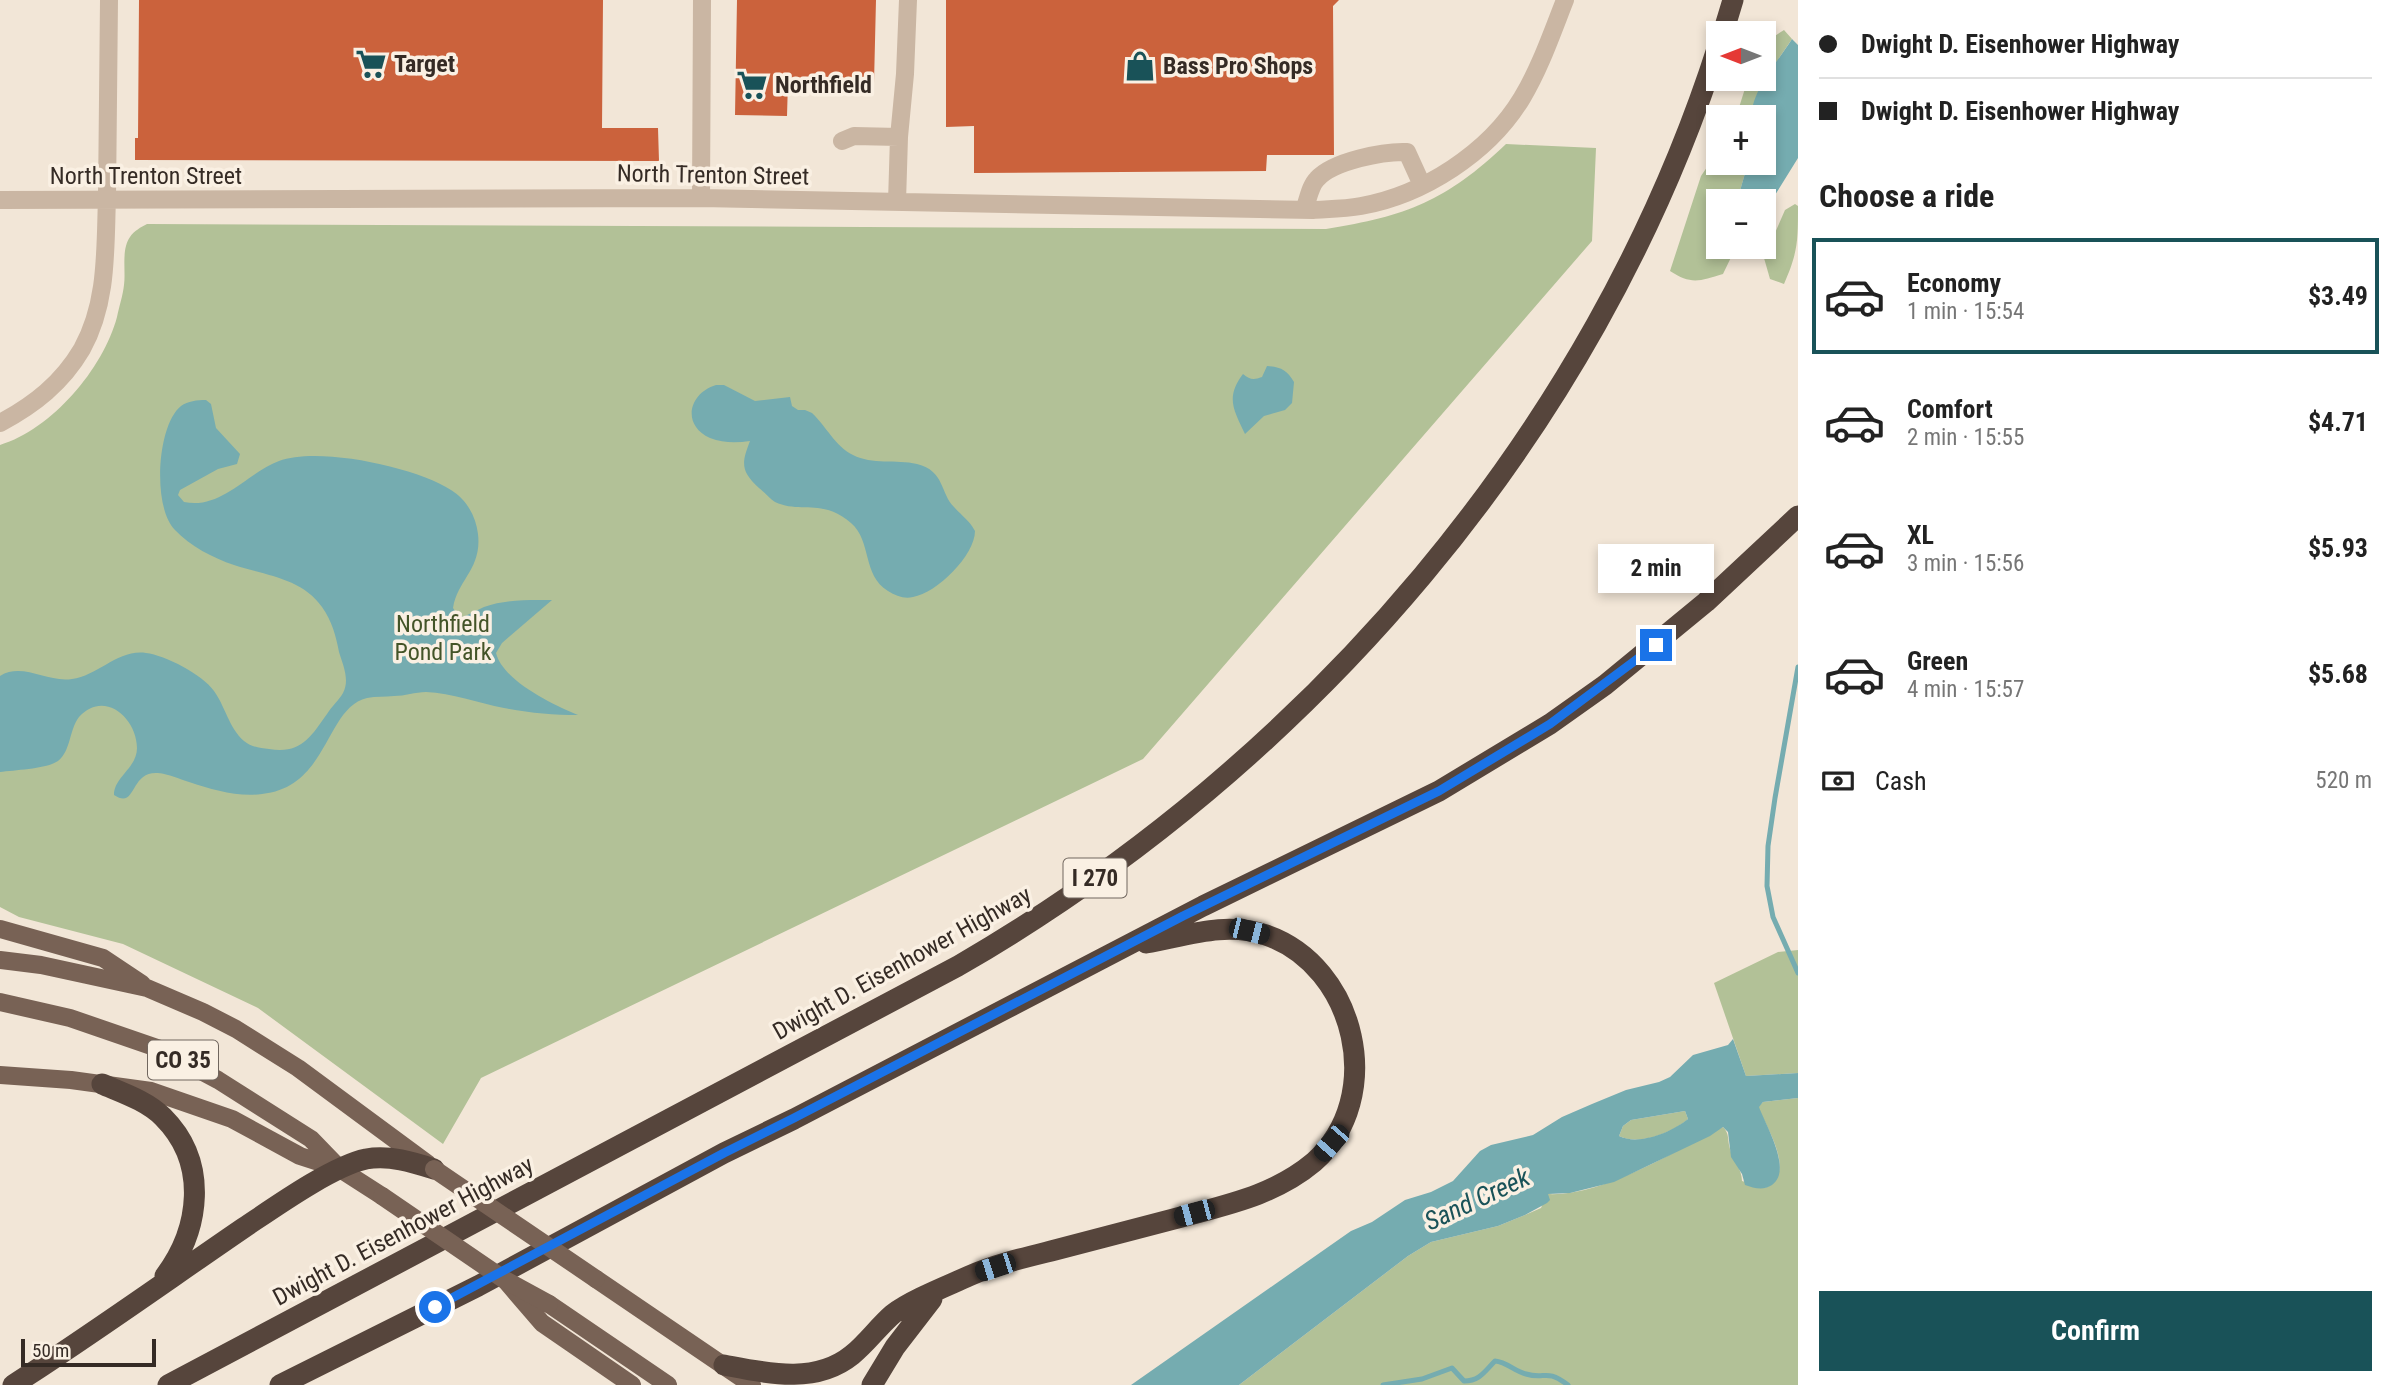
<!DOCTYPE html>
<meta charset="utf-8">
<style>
:root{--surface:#fff;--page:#f2f2f2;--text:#222;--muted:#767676;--line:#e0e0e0;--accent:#195258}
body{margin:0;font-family:"Roboto Condensed",sans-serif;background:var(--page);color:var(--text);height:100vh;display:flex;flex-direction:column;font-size:26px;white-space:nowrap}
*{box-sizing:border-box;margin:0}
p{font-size:23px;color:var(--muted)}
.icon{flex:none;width:38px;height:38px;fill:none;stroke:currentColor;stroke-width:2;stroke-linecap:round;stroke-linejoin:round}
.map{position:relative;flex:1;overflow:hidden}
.side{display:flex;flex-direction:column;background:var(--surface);width:595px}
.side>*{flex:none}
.guide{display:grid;align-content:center;height:154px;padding:0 21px;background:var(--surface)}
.needle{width:46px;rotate:270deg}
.controls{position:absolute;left:1706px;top:21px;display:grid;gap:14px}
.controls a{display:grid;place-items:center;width:70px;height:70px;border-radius:0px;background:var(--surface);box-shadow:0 4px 10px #0003;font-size:35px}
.scale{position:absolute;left:21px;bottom:18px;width:135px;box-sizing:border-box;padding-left:7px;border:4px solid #352b25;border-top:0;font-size:19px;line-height:24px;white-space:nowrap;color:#352b25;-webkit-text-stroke:5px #faf0e3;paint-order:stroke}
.end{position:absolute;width:32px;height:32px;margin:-16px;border:9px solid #1a73e8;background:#fff;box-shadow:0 0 0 4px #fff}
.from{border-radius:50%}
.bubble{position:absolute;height:49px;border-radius:0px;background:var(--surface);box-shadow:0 4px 10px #0003;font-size:23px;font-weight:700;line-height:49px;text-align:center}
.car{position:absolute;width:21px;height:42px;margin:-21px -10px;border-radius:9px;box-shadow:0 0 5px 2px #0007;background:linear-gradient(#222 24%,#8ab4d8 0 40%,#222 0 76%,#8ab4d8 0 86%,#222 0)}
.guide b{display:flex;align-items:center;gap:24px;height:66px;font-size:26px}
.guide b+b{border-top:2px solid var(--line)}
.guide i{width:18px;height:18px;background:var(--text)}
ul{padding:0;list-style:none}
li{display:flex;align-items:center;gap:21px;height:116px;margin:0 14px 10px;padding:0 7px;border:4px solid transparent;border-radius:0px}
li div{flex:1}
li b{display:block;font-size:26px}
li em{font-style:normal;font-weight:700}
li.on{border-color:var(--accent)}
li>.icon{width:63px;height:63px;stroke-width:1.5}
h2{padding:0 21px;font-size:32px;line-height:84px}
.pay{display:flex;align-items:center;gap:18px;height:77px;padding:0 21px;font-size:26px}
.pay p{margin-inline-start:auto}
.action{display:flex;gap:14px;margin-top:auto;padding:14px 21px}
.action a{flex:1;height:80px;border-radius:0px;background:var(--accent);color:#fff;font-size:28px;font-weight:700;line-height:80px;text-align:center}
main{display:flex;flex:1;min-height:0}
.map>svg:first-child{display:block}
.green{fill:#b2c197}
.water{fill:#75acb0;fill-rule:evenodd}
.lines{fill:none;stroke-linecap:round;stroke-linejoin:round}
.stream{stroke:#75acb0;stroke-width:5}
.building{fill:#cb623c}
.minor{stroke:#cab6a3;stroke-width:18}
.major{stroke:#786255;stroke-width:18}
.highway{stroke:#56453c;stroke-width:21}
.major-bridge{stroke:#786255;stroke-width:18}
.route{stroke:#1a73e8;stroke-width:9}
.labels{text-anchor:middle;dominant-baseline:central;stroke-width:7;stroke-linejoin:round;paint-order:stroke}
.shield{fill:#faf0e3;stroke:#70665e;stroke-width:2}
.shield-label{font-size:23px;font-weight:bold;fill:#352b25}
.poi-label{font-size:24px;font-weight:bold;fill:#352b25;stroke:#faf0e3;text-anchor:start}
.street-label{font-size:24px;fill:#352b25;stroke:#faf0e3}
.park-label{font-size:24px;fill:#435428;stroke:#faf0e3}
.water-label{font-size:26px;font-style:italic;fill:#195258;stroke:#faf0e3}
</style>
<main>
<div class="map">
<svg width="1798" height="1385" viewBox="0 0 1798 1385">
<rect width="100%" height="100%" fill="#f2e6d7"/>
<path class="green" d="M1784,30L1792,39L1760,86L1751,117H1736L1748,79H1764C1764,50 1758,46 1784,30Z
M1506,144L1596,148L1592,241L1143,759L481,1078L443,1144L258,1008L123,944L19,917L0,907V445C52,429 103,369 117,317C119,307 123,295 124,285C126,270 121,250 130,237C134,231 141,227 147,224L1326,229C1407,216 1446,201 1506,144Z
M1718,151V163H1748L1737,201H1718V247H1736L1723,274C1700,281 1691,285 1670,271L1701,176Z
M1795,204L1798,206C1798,241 1798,252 1784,284L1770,279L1764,258L1785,210Z
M1798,950V1073L1746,1076L1714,983L1778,952Z
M1798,1098V1385H1239L1408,1256L1431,1242L1498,1226L1525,1215L1541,1208L1547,1194C1603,1197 1674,1151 1723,1127C1730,1134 1727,1140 1730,1149C1733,1160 1742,1169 1742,1181L1765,1188C1797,1173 1768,1131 1758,1107L1763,1102Z
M1685,1111L1688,1119C1672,1133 1639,1146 1619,1136L1623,1126L1631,1120Z"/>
<path class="water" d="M1792,39L1798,45V158L1764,213V201H1737L1748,163H1764V117H1751C1753,88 1777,63 1792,39Z
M1267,366C1281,367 1287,370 1294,382L1292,403L1285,410L1264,416L1245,434C1234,410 1225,398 1243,374C1250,380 1254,380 1262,377Z
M716,385H724L755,401L790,397L792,406L798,410H805L812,413C826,426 835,446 853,455C872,465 896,459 917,464C945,471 940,493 954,507C962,516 969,520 975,531C975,555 937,593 913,597C904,599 896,596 888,591C862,575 872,541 851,523C822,498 801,514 775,502C770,499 764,492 759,488C741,471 741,464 750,441C736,443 723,443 710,438C681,425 689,393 716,385Z
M206,400L211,404L216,428L240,454L237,464L218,469L180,490L178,495L184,502C221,510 247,473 279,461C318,446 416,467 451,490C466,499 476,516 478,534C482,569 458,579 453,608L457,614L463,617C470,614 477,610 484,607C506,599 529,600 552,600L502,643L496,653C503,681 554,705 578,715C553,715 529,713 504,708C478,703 452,693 426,692C415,692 405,696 394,696C385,697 376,696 367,698C325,708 329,787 262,794C237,797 213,790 189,782C179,779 169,774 158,773C129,771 137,810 114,795C114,777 137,768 137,748C137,718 104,689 79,717C69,730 71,751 58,761C46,769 15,770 0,772V676C23,662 47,683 72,679C98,676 118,649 146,653C165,655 203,675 214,691C225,706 229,728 244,741C251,747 260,748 269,749C301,754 310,738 327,714C331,707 339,700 343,693C350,680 343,665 339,652C336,636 332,621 322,607C302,578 264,575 234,565C213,558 190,546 175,530C152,507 157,425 181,406C188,401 197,400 206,400Z
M1733,1039L1746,1076L1798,1073V1098L1763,1102L1759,1107C1766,1126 1793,1170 1772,1185C1763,1191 1754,1188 1745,1185L1742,1174L1731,1157L1728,1132L1723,1127L1710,1136L1614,1182L1570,1193L1548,1194L1550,1200L1547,1203L1525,1215L1498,1226L1431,1242L1408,1256L1239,1385H1131L1351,1231L1372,1222L1405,1200L1431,1192L1453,1181L1480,1151L1491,1145L1533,1135L1562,1117L1592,1104L1626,1090L1659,1082L1670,1077L1693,1055L1728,1045ZM1685,1111L1688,1119C1672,1132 1639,1146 1619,1136L1623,1126L1631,1120Z"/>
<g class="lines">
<path class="stream" d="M1798,667L1775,798L1768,846L1767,886L1773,917L1798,973
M1383,1385L1422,1379L1452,1368L1464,1381C1480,1381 1485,1371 1495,1361C1507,1362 1514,1371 1526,1374C1546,1380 1545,1368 1568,1385"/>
</g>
<path class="building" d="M139,0H603L602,128H658L659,161L135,160V138H138Z
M737,0H876L874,83L788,81L787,116L735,115Z
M946,0H1339L1333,6L1334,155H1267L1266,171L974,173V126L946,127Z"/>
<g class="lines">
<path class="minor" d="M899,137L905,74L908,0
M842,141L854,136L899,137L897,202
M701,198L702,0
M0,200L701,198L1313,210C1329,209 1345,209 1361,206C1423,195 1489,153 1522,98C1540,68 1552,33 1565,0
M1304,210C1308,200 1310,186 1317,179C1333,161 1384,151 1407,152L1422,185
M0,423C34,405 62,383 82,349C108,302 105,249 107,198C108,132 108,66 109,0"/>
<path class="major" d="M0,929L103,958L142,984
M0,960L41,965L147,988L203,1012L236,1029L298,1068L428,1164
M0,1002L70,1018L160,1049L218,1080L311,1139L340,1169L382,1196
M0,1075L71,1080L151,1091L232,1119L300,1156L337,1168
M596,1279L752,1385
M506,1281L542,1323L632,1385
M549,1304L668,1385"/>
<path class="highway" d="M1723,33L1733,0
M102,1084C123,1093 147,1101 163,1117C209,1163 200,1229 165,1276
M724,1365C766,1373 815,1385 852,1355C867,1343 878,1327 893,1314C911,1300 947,1286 969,1276C996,1264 1027,1257 1055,1250C1100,1238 1144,1227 1189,1215C1234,1203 1277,1193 1314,1162C1387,1097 1356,966 1266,935C1225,921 1186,936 1146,943
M13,1385C91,1335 166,1281 242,1229C272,1209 332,1166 366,1159C390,1155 412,1162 434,1169
M168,1385L958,966C1308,764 1594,433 1718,46
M280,1385L478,1286L724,1153L794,1119L1203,906L1439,791L1550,724L1605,685L1706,602L1798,516
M872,1385L895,1347L932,1299"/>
<path class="major-bridge" d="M434,1169L596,1279
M382,1196L505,1280L549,1304"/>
</g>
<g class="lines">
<path class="route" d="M435,1307L724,1153L794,1118L1183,916L1439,791L1550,724L1656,645"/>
</g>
<defs>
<g id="supermarket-bare" transform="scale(2.415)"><path d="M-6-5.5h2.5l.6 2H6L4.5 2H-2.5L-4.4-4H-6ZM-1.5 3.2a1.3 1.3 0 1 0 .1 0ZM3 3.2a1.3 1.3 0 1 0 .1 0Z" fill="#195258" stroke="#faf0e3" stroke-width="2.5" paint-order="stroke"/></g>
<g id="shop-bare" transform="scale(2.415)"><path d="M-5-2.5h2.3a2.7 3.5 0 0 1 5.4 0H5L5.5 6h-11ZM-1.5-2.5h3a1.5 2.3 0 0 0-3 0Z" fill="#195258" stroke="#faf0e3" stroke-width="2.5" paint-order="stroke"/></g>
</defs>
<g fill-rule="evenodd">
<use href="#supermarket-bare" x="371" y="64"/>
<use href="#shop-bare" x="1140" y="66"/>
<use href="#supermarket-bare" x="752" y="85"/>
</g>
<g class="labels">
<g class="shield">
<rect x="1063.5" y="858.5" width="63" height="39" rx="5"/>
<rect x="148" y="1040.5" width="70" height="39" rx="5"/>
</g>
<g class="shield-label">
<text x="1095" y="878">I 270</text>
<text x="183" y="1060">CO 35</text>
</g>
<g class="poi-label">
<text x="394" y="64">Target</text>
<text x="1163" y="66">Bass Pro Shops</text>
<text x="775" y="85">Northfield</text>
</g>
<g class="street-label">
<text transform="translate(713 175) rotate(1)">North Trenton Street</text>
<text x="146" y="176">North Trenton Street</text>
<text transform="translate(902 963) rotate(-29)">Dwight D. Eisenhower Highway</text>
<text transform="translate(403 1231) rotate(-28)">Dwight D. Eisenhower Highway</text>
</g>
<g class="park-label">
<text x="443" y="624">Northfield<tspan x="443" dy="28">Pond Park</tspan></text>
</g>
<g class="water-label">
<text transform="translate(1477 1199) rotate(-25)">Sand Creek</text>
</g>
</g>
</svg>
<div class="controls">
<a><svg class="needle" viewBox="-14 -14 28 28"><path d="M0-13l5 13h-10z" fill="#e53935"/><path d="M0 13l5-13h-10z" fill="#767676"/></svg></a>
<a>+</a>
<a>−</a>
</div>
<div class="scale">50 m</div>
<i class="end from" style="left:435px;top:1307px"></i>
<i class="end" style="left:1656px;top:645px"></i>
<div class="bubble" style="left:1598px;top:544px;width:116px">2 min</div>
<i class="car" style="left:1249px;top:931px;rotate:104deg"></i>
<i class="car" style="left:1331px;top:1143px;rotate:221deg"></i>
<i class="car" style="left:1194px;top:1213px;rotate:255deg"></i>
<i class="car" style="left:995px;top:1267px;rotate:252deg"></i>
</div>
<section class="side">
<div class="guide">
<b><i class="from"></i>Dwight D. Eisenhower Highway</b>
<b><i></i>Dwight D. Eisenhower Highway</b>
</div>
<h2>Choose a ride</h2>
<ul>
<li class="on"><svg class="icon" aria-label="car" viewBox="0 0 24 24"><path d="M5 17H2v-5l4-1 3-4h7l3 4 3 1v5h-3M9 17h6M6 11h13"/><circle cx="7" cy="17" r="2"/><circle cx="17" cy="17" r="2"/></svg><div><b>Economy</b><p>1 min · 15:54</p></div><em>$3.49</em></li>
<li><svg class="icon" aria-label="car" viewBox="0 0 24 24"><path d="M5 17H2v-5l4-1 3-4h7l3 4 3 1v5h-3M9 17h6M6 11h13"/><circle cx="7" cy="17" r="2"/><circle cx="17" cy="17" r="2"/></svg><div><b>Comfort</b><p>2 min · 15:55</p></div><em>$4.71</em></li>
<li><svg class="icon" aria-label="car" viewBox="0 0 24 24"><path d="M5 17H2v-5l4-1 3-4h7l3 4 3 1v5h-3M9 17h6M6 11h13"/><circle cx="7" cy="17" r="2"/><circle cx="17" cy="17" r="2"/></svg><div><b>XL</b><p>3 min · 15:56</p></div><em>$5.93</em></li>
<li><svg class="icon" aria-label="car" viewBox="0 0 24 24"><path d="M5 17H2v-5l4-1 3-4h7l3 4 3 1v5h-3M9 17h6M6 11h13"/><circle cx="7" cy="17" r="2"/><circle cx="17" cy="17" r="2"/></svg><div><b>Green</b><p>4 min · 15:57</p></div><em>$5.68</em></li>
</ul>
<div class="pay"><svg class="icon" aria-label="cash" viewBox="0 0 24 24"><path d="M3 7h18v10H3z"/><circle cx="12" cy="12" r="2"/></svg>Cash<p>520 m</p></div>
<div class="action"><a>Confirm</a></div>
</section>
</main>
